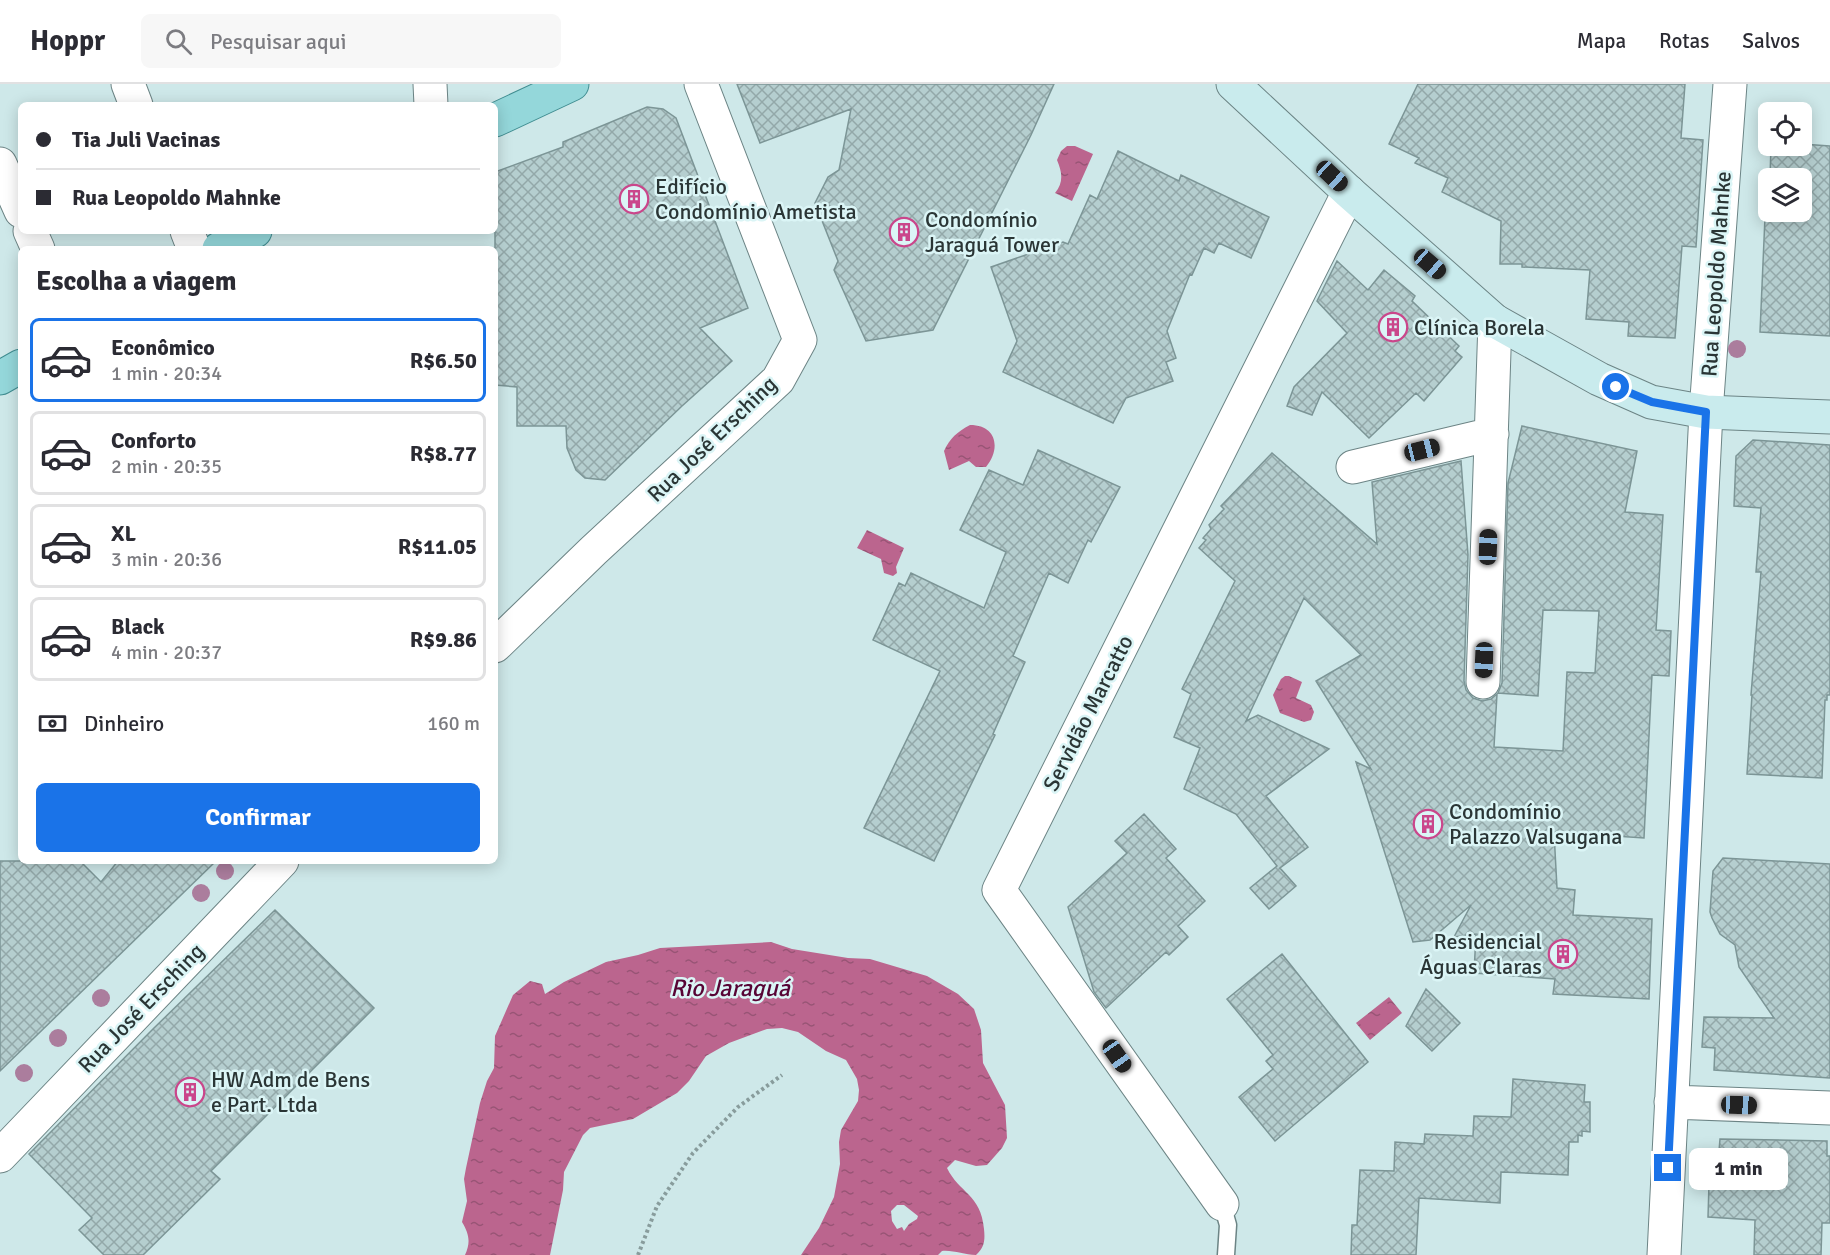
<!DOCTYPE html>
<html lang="pt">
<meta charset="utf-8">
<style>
:root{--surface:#fff;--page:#f7f7f7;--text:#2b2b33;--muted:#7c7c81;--line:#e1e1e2;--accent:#1a73e8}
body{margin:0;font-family:Signika,sans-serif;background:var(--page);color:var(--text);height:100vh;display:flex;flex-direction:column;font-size:22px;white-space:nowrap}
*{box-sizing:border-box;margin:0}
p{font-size:20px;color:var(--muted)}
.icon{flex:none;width:33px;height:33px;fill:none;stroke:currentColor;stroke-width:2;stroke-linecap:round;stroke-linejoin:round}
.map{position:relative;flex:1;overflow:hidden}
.panel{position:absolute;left:18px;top:162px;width:480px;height:618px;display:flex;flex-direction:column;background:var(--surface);border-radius:9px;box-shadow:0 3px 15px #0003}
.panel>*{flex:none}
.hud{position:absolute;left:18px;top:18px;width:480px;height:132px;border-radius:9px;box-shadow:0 3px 15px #0003;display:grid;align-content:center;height:132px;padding:0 18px;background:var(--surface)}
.controls{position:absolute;left:1758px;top:18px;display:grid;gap:12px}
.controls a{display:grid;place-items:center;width:54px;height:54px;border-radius:9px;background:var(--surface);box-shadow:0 3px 15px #0003;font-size:30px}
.end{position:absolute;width:27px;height:27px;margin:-14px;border:8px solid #1a73e8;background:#fff;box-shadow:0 0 0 3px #fff}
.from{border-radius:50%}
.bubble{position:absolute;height:42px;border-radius:9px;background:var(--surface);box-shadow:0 3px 15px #0003;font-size:20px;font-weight:700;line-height:42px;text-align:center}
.car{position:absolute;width:18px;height:36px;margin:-18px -9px;border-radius:8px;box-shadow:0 0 4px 2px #0007;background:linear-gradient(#222 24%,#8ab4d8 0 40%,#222 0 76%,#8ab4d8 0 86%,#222 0)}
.hud b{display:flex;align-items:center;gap:21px;height:57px;font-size:22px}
.hud b+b{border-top:2px solid var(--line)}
.hud i{width:15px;height:15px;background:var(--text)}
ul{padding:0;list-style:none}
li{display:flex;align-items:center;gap:18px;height:84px;margin:0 12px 9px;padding:0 6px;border:3px solid var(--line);border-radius:9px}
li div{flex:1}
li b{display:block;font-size:22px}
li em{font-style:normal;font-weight:700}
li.current{border-color:var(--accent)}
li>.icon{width:54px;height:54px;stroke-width:1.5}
h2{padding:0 18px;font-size:27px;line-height:72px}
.pay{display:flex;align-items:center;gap:15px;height:66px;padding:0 18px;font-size:22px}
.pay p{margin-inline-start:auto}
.primary-button{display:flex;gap:12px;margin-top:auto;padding:12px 18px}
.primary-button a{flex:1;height:69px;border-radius:9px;background:var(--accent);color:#fff;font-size:24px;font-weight:700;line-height:69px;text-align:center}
header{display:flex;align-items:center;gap:36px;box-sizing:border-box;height:84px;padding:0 30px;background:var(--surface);border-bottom:2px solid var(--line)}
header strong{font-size:28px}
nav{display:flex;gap:33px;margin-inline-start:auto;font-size:21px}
.search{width:420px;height:54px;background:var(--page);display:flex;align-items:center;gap:15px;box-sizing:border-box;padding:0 21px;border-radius:9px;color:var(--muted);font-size:22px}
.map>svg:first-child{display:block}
.water{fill:url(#water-ripples);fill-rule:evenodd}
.building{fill:url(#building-cross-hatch);stroke:#7c9596;stroke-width:1.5}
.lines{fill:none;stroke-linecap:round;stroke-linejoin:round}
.lane-casing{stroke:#6c8485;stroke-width:19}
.street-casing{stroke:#6c8485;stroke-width:35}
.secondary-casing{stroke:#6c8485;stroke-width:35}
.primary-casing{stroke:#408d91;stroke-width:35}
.path{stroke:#889c9c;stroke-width:4;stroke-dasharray:3 3;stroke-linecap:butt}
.lane{stroke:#fff;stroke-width:16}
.street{stroke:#fff;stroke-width:33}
.secondary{stroke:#c9ebed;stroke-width:33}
.primary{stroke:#94d7da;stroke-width:33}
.tree{fill:#ab7d9d}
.route{stroke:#1a73e8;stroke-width:8}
.labels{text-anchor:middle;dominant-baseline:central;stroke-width:5;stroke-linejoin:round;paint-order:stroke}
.poi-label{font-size:22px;fill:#2a3535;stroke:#dbf5f6;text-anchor:start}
.street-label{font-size:22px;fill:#2a3535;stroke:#dbf5f6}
.water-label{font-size:24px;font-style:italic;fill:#570435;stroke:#dbf5f6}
</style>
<header>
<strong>Hoppr</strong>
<div class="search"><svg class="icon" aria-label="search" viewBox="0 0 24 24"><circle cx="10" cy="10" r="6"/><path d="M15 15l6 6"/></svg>Pesquisar aqui</div>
<nav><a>Mapa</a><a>Rotas</a><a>Salvos</a></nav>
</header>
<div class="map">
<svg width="1830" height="1171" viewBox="0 0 1830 1171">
<defs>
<pattern id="water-ripples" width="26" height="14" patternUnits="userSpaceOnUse" patternTransform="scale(1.5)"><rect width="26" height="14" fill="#bb658e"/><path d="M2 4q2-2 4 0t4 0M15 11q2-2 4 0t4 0" fill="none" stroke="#985475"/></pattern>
<pattern id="building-cross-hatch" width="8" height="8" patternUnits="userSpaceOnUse" patternTransform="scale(1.5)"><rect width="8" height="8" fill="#b5cecf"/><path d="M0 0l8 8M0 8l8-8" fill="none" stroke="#93a8a9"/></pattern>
</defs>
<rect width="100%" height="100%" fill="#cee8e9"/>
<path class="water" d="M1067,62H1075L1093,70L1072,117L1055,109C1064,98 1062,88 1057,76L1061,67Z
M970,341C997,341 1001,365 986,383H976L969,377L949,386L944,367C950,354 957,348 970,341Z
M867,446L904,464L896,483L897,489L893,492L884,489L881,475L857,464Z
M1285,592H1289L1302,598L1296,614L1311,621L1314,628L1311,636L1304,638L1280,629L1273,611L1281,595Z
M771,858L792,865L848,874L870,875L927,892L958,910L974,925L981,946L983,979L1005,1021L1007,1054L1002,1064L987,1081L976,1082L955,1076L947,1084C959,1109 981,1110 984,1145C985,1155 985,1163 976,1171C964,1171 954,1166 942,1167L938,1171H801L819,1144L834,1113L840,1080L839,1058L841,1046L858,1017L859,1006L857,995L846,976L826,967L798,948L782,944L767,945L729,959L706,972L689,997L677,1009L633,1035L590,1044L583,1051L564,1088L563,1106L550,1171H465C471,1158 469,1150 462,1138L467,1117L464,1095L466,1084L480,1019L487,997L494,984L495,952L513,911L530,897L542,900L545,910L564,898L606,878L638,871L660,864ZM897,1121H904L918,1132L917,1135L909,1140L904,1147L902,1143L897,1145L892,1137L891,1127Z
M1389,913L1402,929L1370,956L1356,939Z"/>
<path class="building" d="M737,0H1054L1031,51L933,246L866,257L834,186L838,177L815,119L828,93L839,86L851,25L760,59Z
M1418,0H1685L1681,54L1703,56L1696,163L1682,162L1675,254L1628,252L1629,238L1586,235L1590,186L1522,183V180H1500L1501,137L1442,108L1448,94L1415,79L1419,74L1389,60Z
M647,23L663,25L676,34L748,224L700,244L732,277L682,322L605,396L585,394L576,386L567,364L566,342H517V303L495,301V88L563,63V58Z
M1802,60L1830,62V252L1760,248L1765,133H1768V116V128H1802V94H1770L1771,62Z
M1118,67L1179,97L1181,91L1269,133L1251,174L1219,159L1214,169L1204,164L1192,191L1190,190L1167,247L1176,274L1166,278L1173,297L1126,314L1113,339L1003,288L1017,257L991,183L1063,158L1068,160L1090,111L1097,115Z
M1337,177L1368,206L1384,186L1415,212L1412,217L1459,262L1455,267L1462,273L1424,317L1416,309L1369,354L1322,308L1312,331L1287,322L1294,303L1347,249L1317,217Z
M1522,342L1637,367L1625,428L1663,431L1656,546L1671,547L1669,592L1652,591L1644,754L1554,748L1557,804L1575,806L1573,831L1652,835L1649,915L1553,910L1555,895L1474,889L1476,850L1454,853L1471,821L1430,856L1413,858L1356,678L1371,685L1316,597L1361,571L1304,514L1246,637L1258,631L1329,665L1266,712L1308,763L1280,784L1296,802L1269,825L1250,804L1277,782L1236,730L1184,705L1200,664L1174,653L1191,610L1182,605L1235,497L1199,464L1206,456L1203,454L1211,445L1209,441L1224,425L1221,422L1272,369L1377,460L1372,398L1461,377L1468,471L1464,597L1466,606L1473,614L1482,617L1491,615L1497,610L1494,663L1563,667L1567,588L1595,589L1599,527L1543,526L1538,612L1498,609L1502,599L1508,399Z
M1753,356L1830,361V611H1827V616H1825L1822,694L1747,690L1752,611H1751L1761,488H1756L1761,424L1734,422L1736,372Z
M1038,366L1120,403L1091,458L1088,456L1068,499L1049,489L1013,572L1025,578L993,650L995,651L934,777L864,744L940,587L873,556L899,499L905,502L911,489L984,524L1006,468L960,446L989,386L1023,401Z
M1144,730L1176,765L1166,774L1205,817L1178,842L1188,853L1169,871L1166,868L1106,924L1094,908L1068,823L1127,769L1115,757Z
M1723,774L1830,780V994L1714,986L1715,964L1702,963L1704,933L1774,934L1739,883L1735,861L1720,850L1712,834L1710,828L1713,787Z
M0,777H80L101,798L118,777H216L0,987Z
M275,826L374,924L211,1087L220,1095L143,1171H104L79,1146L92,1134L29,1070L153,945Z
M1282,870L1368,978L1275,1057L1239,1013L1273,985L1266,977L1273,971L1227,915Z
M1426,905L1460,939L1432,967L1406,942Z
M1513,995L1585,1001L1584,1018H1590V1048L1582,1047V1052L1578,1051V1058H1569L1568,1091L1501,1088L1500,1119L1419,1114L1416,1171H1351L1352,1141H1357L1360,1086L1394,1087L1395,1058L1424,1060L1425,1050L1473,1052L1474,1032L1511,1033Z
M1720,1055L1827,1057V1072H1830V1139H1822L1821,1171H1754L1755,1136L1708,1133L1710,1067H1719Z"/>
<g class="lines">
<g class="lane-casing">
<path id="lane" d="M1222,1120L1228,1141L1226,1171"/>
</g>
<g class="street-casing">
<path id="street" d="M128,0L136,21
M430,0L431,21
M0,80L21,127
M30,147L38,165
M187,147L194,165
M1353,383L1492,350
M495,562L593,467L778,296L800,256L701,0
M1483,598L1495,237
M1671,1018L1830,1024
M0,1072L282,777
M1222,1120L999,806L1349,108
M1664,1171L1706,328L1730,0"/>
</g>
<g class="secondary-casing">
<path id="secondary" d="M1233,0L1349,108L1495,237L1599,295L1651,318L1706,328L1830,333"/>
</g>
<g class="primary-casing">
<path id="primary" d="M495,36L572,0
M219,165L255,147
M0,294L21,282"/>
</g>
<path class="path" d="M638,1171L657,1122L693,1069L738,1023L782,991"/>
<use href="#lane" class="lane"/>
<use href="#street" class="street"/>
<use href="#secondary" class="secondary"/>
<use href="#primary" class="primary"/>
</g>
<g class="tree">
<circle cx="1737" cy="265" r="9"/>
<circle cx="225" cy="787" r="9"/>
<circle cx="201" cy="809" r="9"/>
<circle cx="101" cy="914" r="9"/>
<circle cx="58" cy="954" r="9"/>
<circle cx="24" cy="989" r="9"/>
</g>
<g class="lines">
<path class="route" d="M1616,303L1652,318L1706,328L1668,1084"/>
</g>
<defs>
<g id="building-ring" transform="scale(1.5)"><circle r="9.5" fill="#dbf5f6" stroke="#ca468b" stroke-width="1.5"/><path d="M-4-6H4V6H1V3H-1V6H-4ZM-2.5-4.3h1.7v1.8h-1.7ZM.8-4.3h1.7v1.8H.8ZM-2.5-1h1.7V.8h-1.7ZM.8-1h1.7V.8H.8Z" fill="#ca468b"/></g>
</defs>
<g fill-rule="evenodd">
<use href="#building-ring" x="634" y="115"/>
<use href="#building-ring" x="904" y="148"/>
<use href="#building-ring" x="1393" y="243"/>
<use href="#building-ring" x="1428" y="740"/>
<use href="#building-ring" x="1563" y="870"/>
<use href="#building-ring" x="190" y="1008"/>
</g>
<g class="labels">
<g class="poi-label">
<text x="655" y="102">Edifício<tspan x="655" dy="25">Condomínio Ametista</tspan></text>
<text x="925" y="135">Condomínio<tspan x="925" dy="25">Jaraguá Tower</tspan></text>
<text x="1414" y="243">Clínica Borela</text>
<text x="1449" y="727">Condomínio<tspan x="1449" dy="25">Palazzo Valsugana</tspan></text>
<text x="1542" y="857" text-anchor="end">Residencial<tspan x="1542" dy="25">Águas Claras</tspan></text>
<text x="211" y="995">HW Adm de Bens<tspan x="211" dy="25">e Part. Ltda</tspan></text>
</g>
<g class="street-label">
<text transform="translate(1716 190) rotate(-86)">Rua Leopoldo Mahnke</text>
<text transform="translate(712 355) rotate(-44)">Rua José Ersching</text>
<text transform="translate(1088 629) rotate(-63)">Servidão Marcatto</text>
<text transform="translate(141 924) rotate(-46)">Rua José Ersching</text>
</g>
<g class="water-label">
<text x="730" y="904">Rio Jaraguá</text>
</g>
</g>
</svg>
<div class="controls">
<a><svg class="icon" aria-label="locate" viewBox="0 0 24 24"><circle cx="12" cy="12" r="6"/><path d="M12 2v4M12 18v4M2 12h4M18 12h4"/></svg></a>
<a><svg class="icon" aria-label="layers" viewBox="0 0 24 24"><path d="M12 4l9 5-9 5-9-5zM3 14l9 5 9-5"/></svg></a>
</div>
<i class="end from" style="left:1616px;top:303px"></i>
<i class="end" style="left:1668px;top:1084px"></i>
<div class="bubble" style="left:1689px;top:1064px;width:99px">1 min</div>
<i class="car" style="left:1332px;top:92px;rotate:133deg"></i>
<i class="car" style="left:1430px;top:180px;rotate:131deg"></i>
<i class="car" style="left:1422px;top:366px;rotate:76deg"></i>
<i class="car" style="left:1488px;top:463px;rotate:2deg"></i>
<i class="car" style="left:1484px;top:576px;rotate:182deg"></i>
<i class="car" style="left:1117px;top:972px;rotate:145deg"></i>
<i class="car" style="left:1739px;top:1021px;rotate:92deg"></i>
<div class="hud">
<b><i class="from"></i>Tia Juli Vacinas</b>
<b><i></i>Rua Leopoldo Mahnke</b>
</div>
<section class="panel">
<h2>Escolha a viagem</h2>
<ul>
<li class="current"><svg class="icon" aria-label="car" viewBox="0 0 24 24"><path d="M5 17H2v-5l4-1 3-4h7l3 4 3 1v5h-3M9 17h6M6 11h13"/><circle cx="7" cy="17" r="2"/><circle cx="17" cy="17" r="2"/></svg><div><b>Econômico</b><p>1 min · 20:34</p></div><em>R$6.50</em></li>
<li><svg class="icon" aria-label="car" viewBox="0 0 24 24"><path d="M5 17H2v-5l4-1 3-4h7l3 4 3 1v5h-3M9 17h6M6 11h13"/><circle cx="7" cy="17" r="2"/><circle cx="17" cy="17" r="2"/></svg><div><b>Conforto</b><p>2 min · 20:35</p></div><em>R$8.77</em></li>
<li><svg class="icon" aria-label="car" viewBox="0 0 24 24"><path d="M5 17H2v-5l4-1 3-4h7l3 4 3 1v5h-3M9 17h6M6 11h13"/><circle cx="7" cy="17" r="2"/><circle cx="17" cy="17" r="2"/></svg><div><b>XL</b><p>3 min · 20:36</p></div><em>R$11.05</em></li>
<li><svg class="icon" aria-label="car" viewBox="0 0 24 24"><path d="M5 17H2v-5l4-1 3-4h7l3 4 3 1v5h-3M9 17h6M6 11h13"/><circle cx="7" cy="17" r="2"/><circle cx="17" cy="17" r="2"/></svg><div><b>Black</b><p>4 min · 20:37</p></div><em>R$9.86</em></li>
</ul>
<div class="pay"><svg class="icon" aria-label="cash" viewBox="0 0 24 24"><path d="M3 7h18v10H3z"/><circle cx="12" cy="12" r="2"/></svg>Dinheiro<p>160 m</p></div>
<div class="primary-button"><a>Confirmar</a></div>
</section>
</div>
